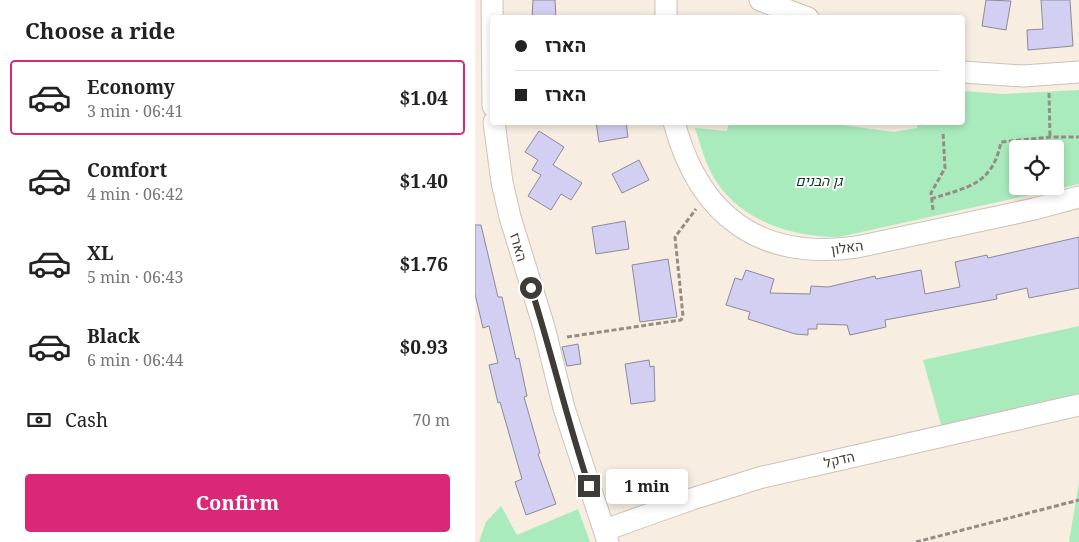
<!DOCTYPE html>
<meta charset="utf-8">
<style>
:root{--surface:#fff;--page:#f2f2f2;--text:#222;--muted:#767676;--line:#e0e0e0;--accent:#db2777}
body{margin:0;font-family:"Noto Serif",Heebo,serif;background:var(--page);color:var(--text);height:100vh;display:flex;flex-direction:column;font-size:19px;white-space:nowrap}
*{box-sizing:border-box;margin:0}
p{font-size:16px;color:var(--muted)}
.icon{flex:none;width:28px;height:28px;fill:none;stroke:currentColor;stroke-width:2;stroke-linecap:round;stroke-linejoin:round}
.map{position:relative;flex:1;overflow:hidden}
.panel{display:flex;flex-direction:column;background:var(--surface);width:475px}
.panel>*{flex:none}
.hud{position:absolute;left:15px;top:15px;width:475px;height:110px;border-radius:5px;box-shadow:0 2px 8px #0003;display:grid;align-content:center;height:110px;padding:0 25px;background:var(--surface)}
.buttons{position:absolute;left:534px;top:140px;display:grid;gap:10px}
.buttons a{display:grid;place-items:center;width:55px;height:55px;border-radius:5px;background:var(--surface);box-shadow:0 2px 8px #0003;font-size:25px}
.end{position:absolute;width:22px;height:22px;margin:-11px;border:6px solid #3f3b36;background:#fff;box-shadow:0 0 0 2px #fff}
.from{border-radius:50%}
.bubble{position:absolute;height:35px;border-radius:5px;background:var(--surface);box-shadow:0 2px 8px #0003;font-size:16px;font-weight:700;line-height:35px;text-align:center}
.hud b{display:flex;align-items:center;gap:18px;height:48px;font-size:19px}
.hud b+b{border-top:1px solid var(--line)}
.hud i{width:12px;height:12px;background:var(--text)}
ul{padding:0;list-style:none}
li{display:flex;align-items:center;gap:15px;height:75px;margin:0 10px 8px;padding:0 15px;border:2px solid transparent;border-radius:5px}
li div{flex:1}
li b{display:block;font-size:19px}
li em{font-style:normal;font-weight:700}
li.active{border-color:var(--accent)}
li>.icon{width:45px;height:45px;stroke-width:1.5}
h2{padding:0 25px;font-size:22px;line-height:60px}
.pay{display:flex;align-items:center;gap:12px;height:55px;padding:0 25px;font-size:19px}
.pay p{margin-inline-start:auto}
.button{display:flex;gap:10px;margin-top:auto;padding:10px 25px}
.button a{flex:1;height:58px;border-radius:5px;background:var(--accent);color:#fff;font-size:20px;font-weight:700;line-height:58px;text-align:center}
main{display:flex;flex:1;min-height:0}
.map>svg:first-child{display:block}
.green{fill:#aaebbe;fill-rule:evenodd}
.building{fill:#d3cff2;stroke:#8b8a97}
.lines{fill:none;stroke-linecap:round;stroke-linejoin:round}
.minor-casing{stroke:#ccc2b6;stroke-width:23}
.path{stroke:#948d85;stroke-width:3;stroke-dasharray:5 2.5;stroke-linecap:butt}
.minor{stroke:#fff;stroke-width:21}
.route{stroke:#3f3b36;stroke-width:6}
.labels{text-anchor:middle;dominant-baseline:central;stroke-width:4;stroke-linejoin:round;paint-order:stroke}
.park-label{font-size:14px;font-style:italic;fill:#103720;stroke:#fff}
.street-label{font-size:14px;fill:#3f3b36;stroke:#fff}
</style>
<main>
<section class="panel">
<h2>Choose a ride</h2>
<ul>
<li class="active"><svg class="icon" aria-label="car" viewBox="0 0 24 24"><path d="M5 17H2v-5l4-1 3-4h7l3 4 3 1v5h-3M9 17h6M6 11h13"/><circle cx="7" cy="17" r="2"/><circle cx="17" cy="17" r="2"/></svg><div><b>Economy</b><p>3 min · 06:41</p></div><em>$1.04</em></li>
<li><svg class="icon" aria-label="car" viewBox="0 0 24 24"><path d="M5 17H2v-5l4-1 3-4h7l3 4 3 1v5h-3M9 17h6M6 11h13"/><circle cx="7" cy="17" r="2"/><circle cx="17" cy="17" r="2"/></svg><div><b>Comfort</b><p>4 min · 06:42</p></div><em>$1.40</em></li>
<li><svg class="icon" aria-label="car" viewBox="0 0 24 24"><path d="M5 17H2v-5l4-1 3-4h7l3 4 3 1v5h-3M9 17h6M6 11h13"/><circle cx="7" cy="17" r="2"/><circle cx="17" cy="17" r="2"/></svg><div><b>XL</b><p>5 min · 06:43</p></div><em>$1.76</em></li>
<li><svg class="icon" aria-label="car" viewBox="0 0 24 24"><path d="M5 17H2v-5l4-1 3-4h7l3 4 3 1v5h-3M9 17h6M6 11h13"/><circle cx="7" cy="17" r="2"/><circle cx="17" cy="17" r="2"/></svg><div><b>Black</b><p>6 min · 06:44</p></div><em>$0.93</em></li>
</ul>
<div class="pay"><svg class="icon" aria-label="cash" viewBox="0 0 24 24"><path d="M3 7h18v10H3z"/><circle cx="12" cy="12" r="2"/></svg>Cash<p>70 m</p></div>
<div class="button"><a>Confirm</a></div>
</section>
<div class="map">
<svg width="604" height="542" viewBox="0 0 604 542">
<rect width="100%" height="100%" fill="#f7ede1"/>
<path class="green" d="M604,90V184L364,237C320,237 270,223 243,184C231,168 226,146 220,128L252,131L254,123L345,122L419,132L442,128L443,123L488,122V91L528,94ZM542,149H580V186H542Z
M604,326V395L467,428L448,360Z
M604,482V542H594Z
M26,506L42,535L103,509L115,542H4L11,522Z"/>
<path class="building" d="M58,0H80L81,18H57Z
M511,0L536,1L531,30L507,26Z
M566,0H595L598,46L553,50L552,30L568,29Z
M121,122H151L153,137L124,142Z
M64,131L89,147L78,165L107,183L96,200L86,194L76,210L53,196L66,175L57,170L63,160L50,152Z
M164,160L174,180L147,193L137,174Z
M150,221L154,249L121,254L117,227Z
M0,225H6L23,297H27L41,359L44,358L52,396L49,397L65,453L63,454L81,504L51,515L40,482L47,479L25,402L23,403L14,365L23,363L14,326L8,328L0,294Z
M604,237V288L554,298L552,288L521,295L522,299L410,320L411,327L375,335L372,325L342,324V329H333V335L320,334L273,319L275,312L251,305L260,278L267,280L271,270L299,279L295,293L335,294L336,286L353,287L400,276L401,279L446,270L450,294L485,287L480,262L512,255L513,258Z
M193,259L202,317L165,322L157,265Z
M103,344L106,364L92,366L87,347Z
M174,360L175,367L179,366L180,401L156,404L150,364Z"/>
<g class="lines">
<g class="minor-casing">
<path id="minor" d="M17,0L18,106
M191,0V18
M285,0L333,18
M488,72L548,76L604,72
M19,122L27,182L35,217L69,327L89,408L133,542
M199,122C224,216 285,261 382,247L559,209L604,197
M130,530L217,499L284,478L604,405"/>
</g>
<path class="path" d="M574,93L575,137
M456,199C492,187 517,186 526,142L575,137H604
M458,210L456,193L470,168L468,132
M92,337L206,320L208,316L200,237L221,209
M441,542L604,500"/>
<use href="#minor" class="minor"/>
</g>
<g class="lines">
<path class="route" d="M56,288C77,354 92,420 114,486"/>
</g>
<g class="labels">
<g class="park-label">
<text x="344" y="180">גן הבנים</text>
</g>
<g class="street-label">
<text transform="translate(44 247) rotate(74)">הארז</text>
<text transform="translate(372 247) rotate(-8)">האלון</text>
<text transform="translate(364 459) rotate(-13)">הדקל</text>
</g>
</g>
</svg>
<div class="buttons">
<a><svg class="icon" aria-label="locate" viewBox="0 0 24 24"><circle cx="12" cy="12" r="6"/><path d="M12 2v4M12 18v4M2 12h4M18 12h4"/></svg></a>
</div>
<i class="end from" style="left:56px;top:288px"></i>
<i class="end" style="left:114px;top:486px"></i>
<div class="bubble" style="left:131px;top:469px;width:82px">1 min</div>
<div class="hud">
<b><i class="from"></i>הארז</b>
<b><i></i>הארז</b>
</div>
</div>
</main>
